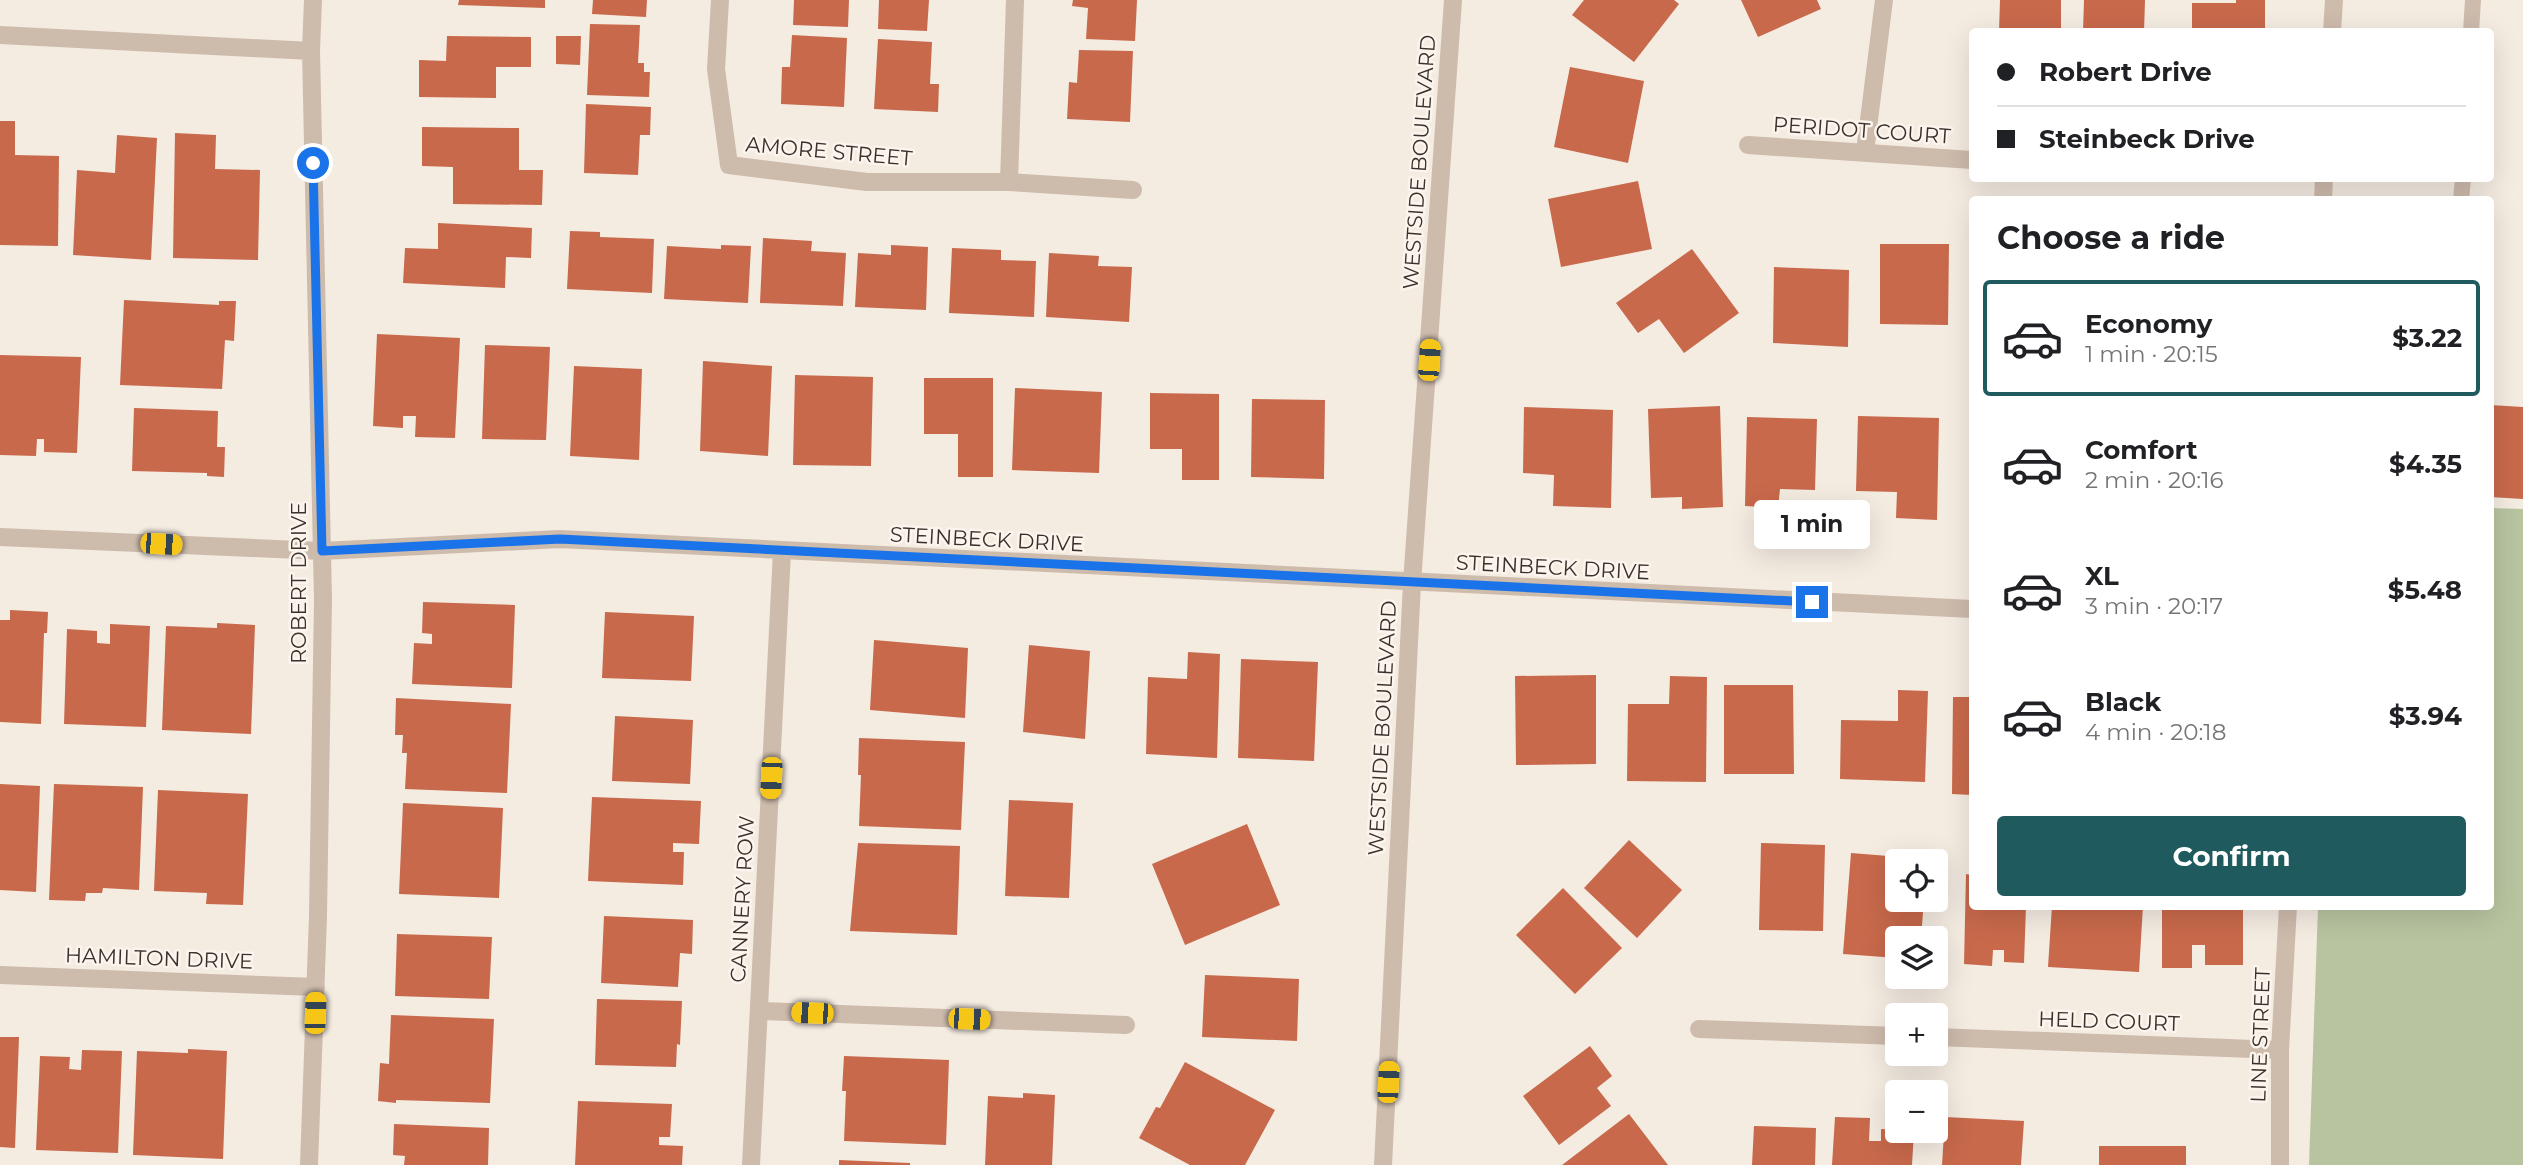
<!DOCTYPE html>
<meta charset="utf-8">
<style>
:root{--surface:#fff;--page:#f6f6f6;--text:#202124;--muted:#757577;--line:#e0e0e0;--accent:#1f5a5e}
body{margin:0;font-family:Montserrat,sans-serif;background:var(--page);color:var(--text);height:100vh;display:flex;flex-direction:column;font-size:26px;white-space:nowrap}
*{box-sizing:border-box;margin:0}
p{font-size:23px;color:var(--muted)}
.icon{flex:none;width:38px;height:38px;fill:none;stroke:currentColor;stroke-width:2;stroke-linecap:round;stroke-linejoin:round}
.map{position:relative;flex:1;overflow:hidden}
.details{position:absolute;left:1969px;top:196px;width:525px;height:714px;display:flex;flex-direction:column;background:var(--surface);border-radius:7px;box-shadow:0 7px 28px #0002}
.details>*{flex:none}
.hud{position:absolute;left:1969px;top:28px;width:525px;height:154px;border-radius:7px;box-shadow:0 7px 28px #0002;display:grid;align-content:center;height:154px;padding:0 28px;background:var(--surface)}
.tools{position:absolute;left:1885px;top:849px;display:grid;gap:14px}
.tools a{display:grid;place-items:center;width:63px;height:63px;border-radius:7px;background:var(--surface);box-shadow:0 7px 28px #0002;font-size:35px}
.end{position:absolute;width:32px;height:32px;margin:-16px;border:9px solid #1a73e8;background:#fff;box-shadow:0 0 0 4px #fff}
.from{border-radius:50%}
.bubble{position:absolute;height:49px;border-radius:7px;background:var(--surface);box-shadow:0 7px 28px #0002;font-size:23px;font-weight:700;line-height:49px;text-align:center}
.car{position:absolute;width:21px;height:42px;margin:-21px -10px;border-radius:9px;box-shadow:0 0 5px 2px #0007;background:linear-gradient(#f5c518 24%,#345 0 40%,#f5c518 0 76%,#345 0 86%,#f5c518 0)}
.hud b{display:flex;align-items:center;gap:24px;height:66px;font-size:26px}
.hud b+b{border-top:2px solid var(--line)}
.hud i{width:18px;height:18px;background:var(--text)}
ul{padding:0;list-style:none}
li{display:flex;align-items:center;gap:21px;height:116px;margin:0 14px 10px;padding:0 14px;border:4px solid transparent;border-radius:7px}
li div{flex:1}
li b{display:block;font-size:26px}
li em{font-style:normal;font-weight:700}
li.current{border-color:var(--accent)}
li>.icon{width:63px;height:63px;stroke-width:1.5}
h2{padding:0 28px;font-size:32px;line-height:84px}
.cta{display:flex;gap:14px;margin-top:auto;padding:14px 28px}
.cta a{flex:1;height:80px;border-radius:7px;background:var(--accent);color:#fff;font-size:28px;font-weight:700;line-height:80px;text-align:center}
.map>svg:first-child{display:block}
.green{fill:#b8c4a0}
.building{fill:#c8694b}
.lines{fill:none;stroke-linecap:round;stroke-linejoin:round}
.service{stroke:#cdbbac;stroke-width:16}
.minor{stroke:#cdbbac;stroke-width:18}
.tertiary{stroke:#cdbbac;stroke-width:18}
.route{stroke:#1a73e8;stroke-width:9}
.labels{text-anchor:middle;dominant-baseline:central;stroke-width:5;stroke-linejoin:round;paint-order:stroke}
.street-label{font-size:21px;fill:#3b302b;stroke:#fbf5ee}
</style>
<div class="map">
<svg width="2523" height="1165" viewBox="0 0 2523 1165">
<rect width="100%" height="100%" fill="#f4ebe1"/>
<path class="green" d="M2490,508L2523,509V1165H2309L2318,907L2490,906Z"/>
<path class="building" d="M459,0H545V8L458,5Z
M593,0H647L646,17L592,14Z
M794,0H849L848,27L793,25Z
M879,0H929L927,31L878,29Z
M1073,0H1137L1135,41L1086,39L1088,8L1072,6Z
M1584,0H1674L1679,4L1634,62L1572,15Z
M1741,0H1817L1821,9L1758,37Z
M2000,0H2061V32H1999Z
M2084,0H2145L2144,32H2083Z
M2236,0H2265V32H2192V3H2236Z
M590,24L640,25L638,63H644V72H650L649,97L587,95Z
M792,35L847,38L844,107L781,104L782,67H790Z
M447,36L531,37V67H496V98L419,97V60L446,61Z
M556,36H581L580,65L556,64Z
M878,39L932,42L930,84H939L938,112L874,109Z
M1079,50L1133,51L1130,122L1067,119L1069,82L1077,83Z
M1570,67L1644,81L1628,163L1554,147Z
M586,104L651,107L650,135H640L638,175L584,173Z
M0,121H15V155L59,156L58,246L0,245Z
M422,127L519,128V170H543L542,205L453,204V167L422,166Z
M175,133L216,135L215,169L260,170L258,260L173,258Z
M117,135L157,138L151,260L73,255L77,170L115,173Z
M1638,181L1652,249L1561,267L1548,199Z
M438,223L532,228L531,258L506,257L505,288L403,283L405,248L438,249Z
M570,231L600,232V237L654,239L652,293L567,289Z
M763,238L812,241L811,251L846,253L843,306L760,303Z
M1880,244H1949L1948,325L1880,324Z
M721,245L751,246L748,303L664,299L667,246L721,249Z
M891,245L928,247L926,310L855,307L858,253L891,255Z
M952,248L1001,250V260L1036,261L1034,317L949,313Z
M1692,249L1739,313L1684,353L1659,319L1638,333L1616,303Z
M1049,253L1099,256L1098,266L1132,267L1129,322L1046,317Z
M1774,267L1849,270L1848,347L1773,343Z
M124,300L219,305V301H236L234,341L225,340L222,389L120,385Z
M377,334L460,338L455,438L415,437L416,416H403V428L373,426Z
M485,345L550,347L546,440L482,439Z
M0,355L81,357L77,453L44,452V439H37L36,456L0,455Z
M703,361L772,366L768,456L700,451Z
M574,366L642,369L639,460L570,456Z
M795,375L873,377L871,466L793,465Z
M924,378H993V477H958V434H924Z
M1015,388L1102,392L1099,473L1012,470Z
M1150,393L1219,394V480H1182V449H1150Z
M1252,399L1325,400L1324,479L1251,477Z
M2490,405L2523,407V499L2490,497Z
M1720,406L1723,507L1682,509V497L1651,498L1648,409Z
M1524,407L1613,410L1611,508L1553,506L1554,475L1523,473Z
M134,408L218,411L217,447H225L224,477L207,476V473L132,471Z
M1858,416L1939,418L1937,520L1896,518L1897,492L1856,491Z
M1747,417L1817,419L1815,490L1780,489L1778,508L1745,506Z
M423,602L515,605L512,688L412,684L414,643L432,644V634L422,633Z
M10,610L48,612L47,633H44L41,724L0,722V620H10Z
M605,612L694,616L691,681L602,678Z
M217,623L255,625L251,734L162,730L166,626L217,628Z
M110,624L150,626L146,727L64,724L67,629L97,631V643L110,644Z
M874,640L968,648L965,718L870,710Z
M1029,645L1090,651L1085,739L1023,732Z
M1188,652L1220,654L1217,758L1146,754L1148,677L1187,679Z
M1241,659L1318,662L1314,761L1238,758Z
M1596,675V764L1516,765L1515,676Z
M1670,676L1707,677L1706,782L1627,781L1628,704H1669Z
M1724,685H1793L1794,774H1724Z
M1898,690L1928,691L1925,782L1840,779L1841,720L1898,721Z
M1953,697H1972V795L1952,794Z
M396,698L511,704L507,793L405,789L407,753H402L403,735H395Z
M615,716L693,720L690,784L612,781Z
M859,738L965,742L961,830L859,826L861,775H858Z
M0,784L40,786L36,892L0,890Z
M54,784L143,787L139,890L103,888L102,893H86L85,901L49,900Z
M158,790L248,794L243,905L206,904L207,893L154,891Z
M592,797L701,801L699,844L673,843V852H684L683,885L588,881Z
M1009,800L1073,803L1069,898L1005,896Z
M403,803L503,808L499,898L399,894Z
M1247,824L1280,905L1185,945L1152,864Z
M1629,840L1682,890L1637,938L1584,888Z
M858,843L960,846L957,935L850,931Z
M1761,843L1825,845L1823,931L1759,930Z
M1851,853L1926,859V861H1897V900H1924L1921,938H1897V958L1843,954Z
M1966,874L1972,875V906H2026L2024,963L2004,962V950H1993L1992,966L1964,964Z
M1563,888L1622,948L1575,994L1516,935Z
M2052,906H2143L2139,972L2048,967Z
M2162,906H2243V965H2205V945H2192V968H2162Z
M604,916L693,920L692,954L680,953L678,987L601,983Z
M397,934L492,937L489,999L395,996Z
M1205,975L1299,979L1297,1041L1202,1037Z
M597,999L682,1001L680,1045L677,1044L676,1067L595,1065Z
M391,1015L494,1019L490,1103L396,1100V1103L378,1101L380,1063L389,1064Z
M0,1037H19L15,1148L0,1147Z
M1590,1046L1612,1076L1597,1088L1611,1106L1559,1145L1523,1096Z
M188,1049L227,1051L223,1159L133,1155L137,1051L188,1053Z
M82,1050L122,1051L118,1153L36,1150L40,1056L70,1057L69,1069L81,1070Z
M844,1056L949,1060L946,1145L844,1141L846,1091H842Z
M1185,1062L1275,1110L1245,1165H1190L1139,1138L1156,1107L1160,1108Z
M1023,1093L1055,1095L1052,1165H985L988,1096L1023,1098Z
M578,1101L672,1104L670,1137H659V1145L683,1146L682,1165H575Z
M1629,1114L1668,1165H1562Z
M1835,1117L1870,1118L1869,1141H1881V1129L1914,1131L1912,1165H1832Z
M1945,1117L2024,1121L2021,1165H1942Z
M394,1124L489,1128L488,1165H404L405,1156L393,1155Z
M1754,1126L1816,1128L1815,1165H1752Z
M2099,1146H2186V1165H2099Z
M839,1160L910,1163V1165H839Z"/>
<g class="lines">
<path class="service" d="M2471,32L2473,0
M2461,200L2463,178"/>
<path class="minor" d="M720,0L716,69L729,165L867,182H1009L1133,190
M2332,32L2334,0
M0,35L311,51
M1748,145L1972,160
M1865,152L1884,0
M1009,182L1015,0
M2323,200L2324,178
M0,537L322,551L560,539L1972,609
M0,975L316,987
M759,1011L1126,1025
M1699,1029L1897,1036
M1936,1037L2280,1050
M309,1165L318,916L323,600L311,51L313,0
M751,1165L782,551
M2280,1165V1050L2288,906"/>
<path class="tertiary" d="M1383,1165L1412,583L1453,0"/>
</g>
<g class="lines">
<path class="route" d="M313,163L322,551L560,539L1812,602"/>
</g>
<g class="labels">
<g class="street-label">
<text transform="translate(1862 130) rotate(4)">PERIDOT COURT</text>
<text transform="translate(829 151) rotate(5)">AMORE STREET</text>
<text transform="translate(1419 162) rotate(-86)">WESTSIDE BOULEVARD</text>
<text transform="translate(987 539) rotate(3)">STEINBECK DRIVE</text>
<text transform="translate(1553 567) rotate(3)">STEINBECK DRIVE</text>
<text transform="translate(298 583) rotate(-90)">ROBERT DRIVE</text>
<text transform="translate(1382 728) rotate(-87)">WESTSIDE BOULEVARD</text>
<text transform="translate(742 899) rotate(-87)">CANNERY ROW</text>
<text transform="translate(159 958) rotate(2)">HAMILTON DRIVE</text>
<text transform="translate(2109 1021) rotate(2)">HELD COURT</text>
<text transform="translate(2260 1035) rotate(-88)">LINE STREET</text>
</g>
</g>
</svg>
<div class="tools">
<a><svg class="icon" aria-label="locate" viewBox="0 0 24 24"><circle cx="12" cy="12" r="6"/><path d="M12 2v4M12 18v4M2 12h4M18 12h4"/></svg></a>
<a><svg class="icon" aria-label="layers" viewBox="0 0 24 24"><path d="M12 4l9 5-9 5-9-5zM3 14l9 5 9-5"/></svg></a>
<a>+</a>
<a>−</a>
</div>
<i class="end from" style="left:313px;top:163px"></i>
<i class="end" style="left:1812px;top:602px"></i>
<div class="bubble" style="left:1754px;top:500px;width:116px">1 min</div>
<i class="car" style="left:1429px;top:360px;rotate:4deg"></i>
<i class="car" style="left:161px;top:544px;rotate:93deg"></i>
<i class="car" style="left:771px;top:778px;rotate:183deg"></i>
<i class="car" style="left:315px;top:1013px;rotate:2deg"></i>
<i class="car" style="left:812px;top:1013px;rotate:272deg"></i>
<i class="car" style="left:969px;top:1019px;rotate:92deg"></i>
<i class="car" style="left:1388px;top:1082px;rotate:3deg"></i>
<div class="hud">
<b><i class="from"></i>Robert Drive</b>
<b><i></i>Steinbeck Drive</b>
</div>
<section class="details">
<h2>Choose a ride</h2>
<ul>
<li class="current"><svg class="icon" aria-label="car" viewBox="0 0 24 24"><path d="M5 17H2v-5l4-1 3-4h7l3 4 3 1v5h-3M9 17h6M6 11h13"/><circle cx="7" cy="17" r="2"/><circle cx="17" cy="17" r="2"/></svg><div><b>Economy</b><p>1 min · 20:15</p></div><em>$3.22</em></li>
<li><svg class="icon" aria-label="car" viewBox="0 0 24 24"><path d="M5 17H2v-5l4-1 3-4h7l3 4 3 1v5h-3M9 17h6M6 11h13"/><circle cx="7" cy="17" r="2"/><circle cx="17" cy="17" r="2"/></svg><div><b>Comfort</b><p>2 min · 20:16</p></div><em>$4.35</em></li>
<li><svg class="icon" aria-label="car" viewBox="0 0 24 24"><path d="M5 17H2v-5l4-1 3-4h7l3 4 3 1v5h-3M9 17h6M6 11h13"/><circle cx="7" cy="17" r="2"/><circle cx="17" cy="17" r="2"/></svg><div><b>XL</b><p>3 min · 20:17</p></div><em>$5.48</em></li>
<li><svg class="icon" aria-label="car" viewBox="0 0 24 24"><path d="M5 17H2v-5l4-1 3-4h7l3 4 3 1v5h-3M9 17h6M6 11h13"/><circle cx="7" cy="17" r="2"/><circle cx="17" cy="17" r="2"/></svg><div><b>Black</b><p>4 min · 20:18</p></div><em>$3.94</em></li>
</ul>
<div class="cta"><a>Confirm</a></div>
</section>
</div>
